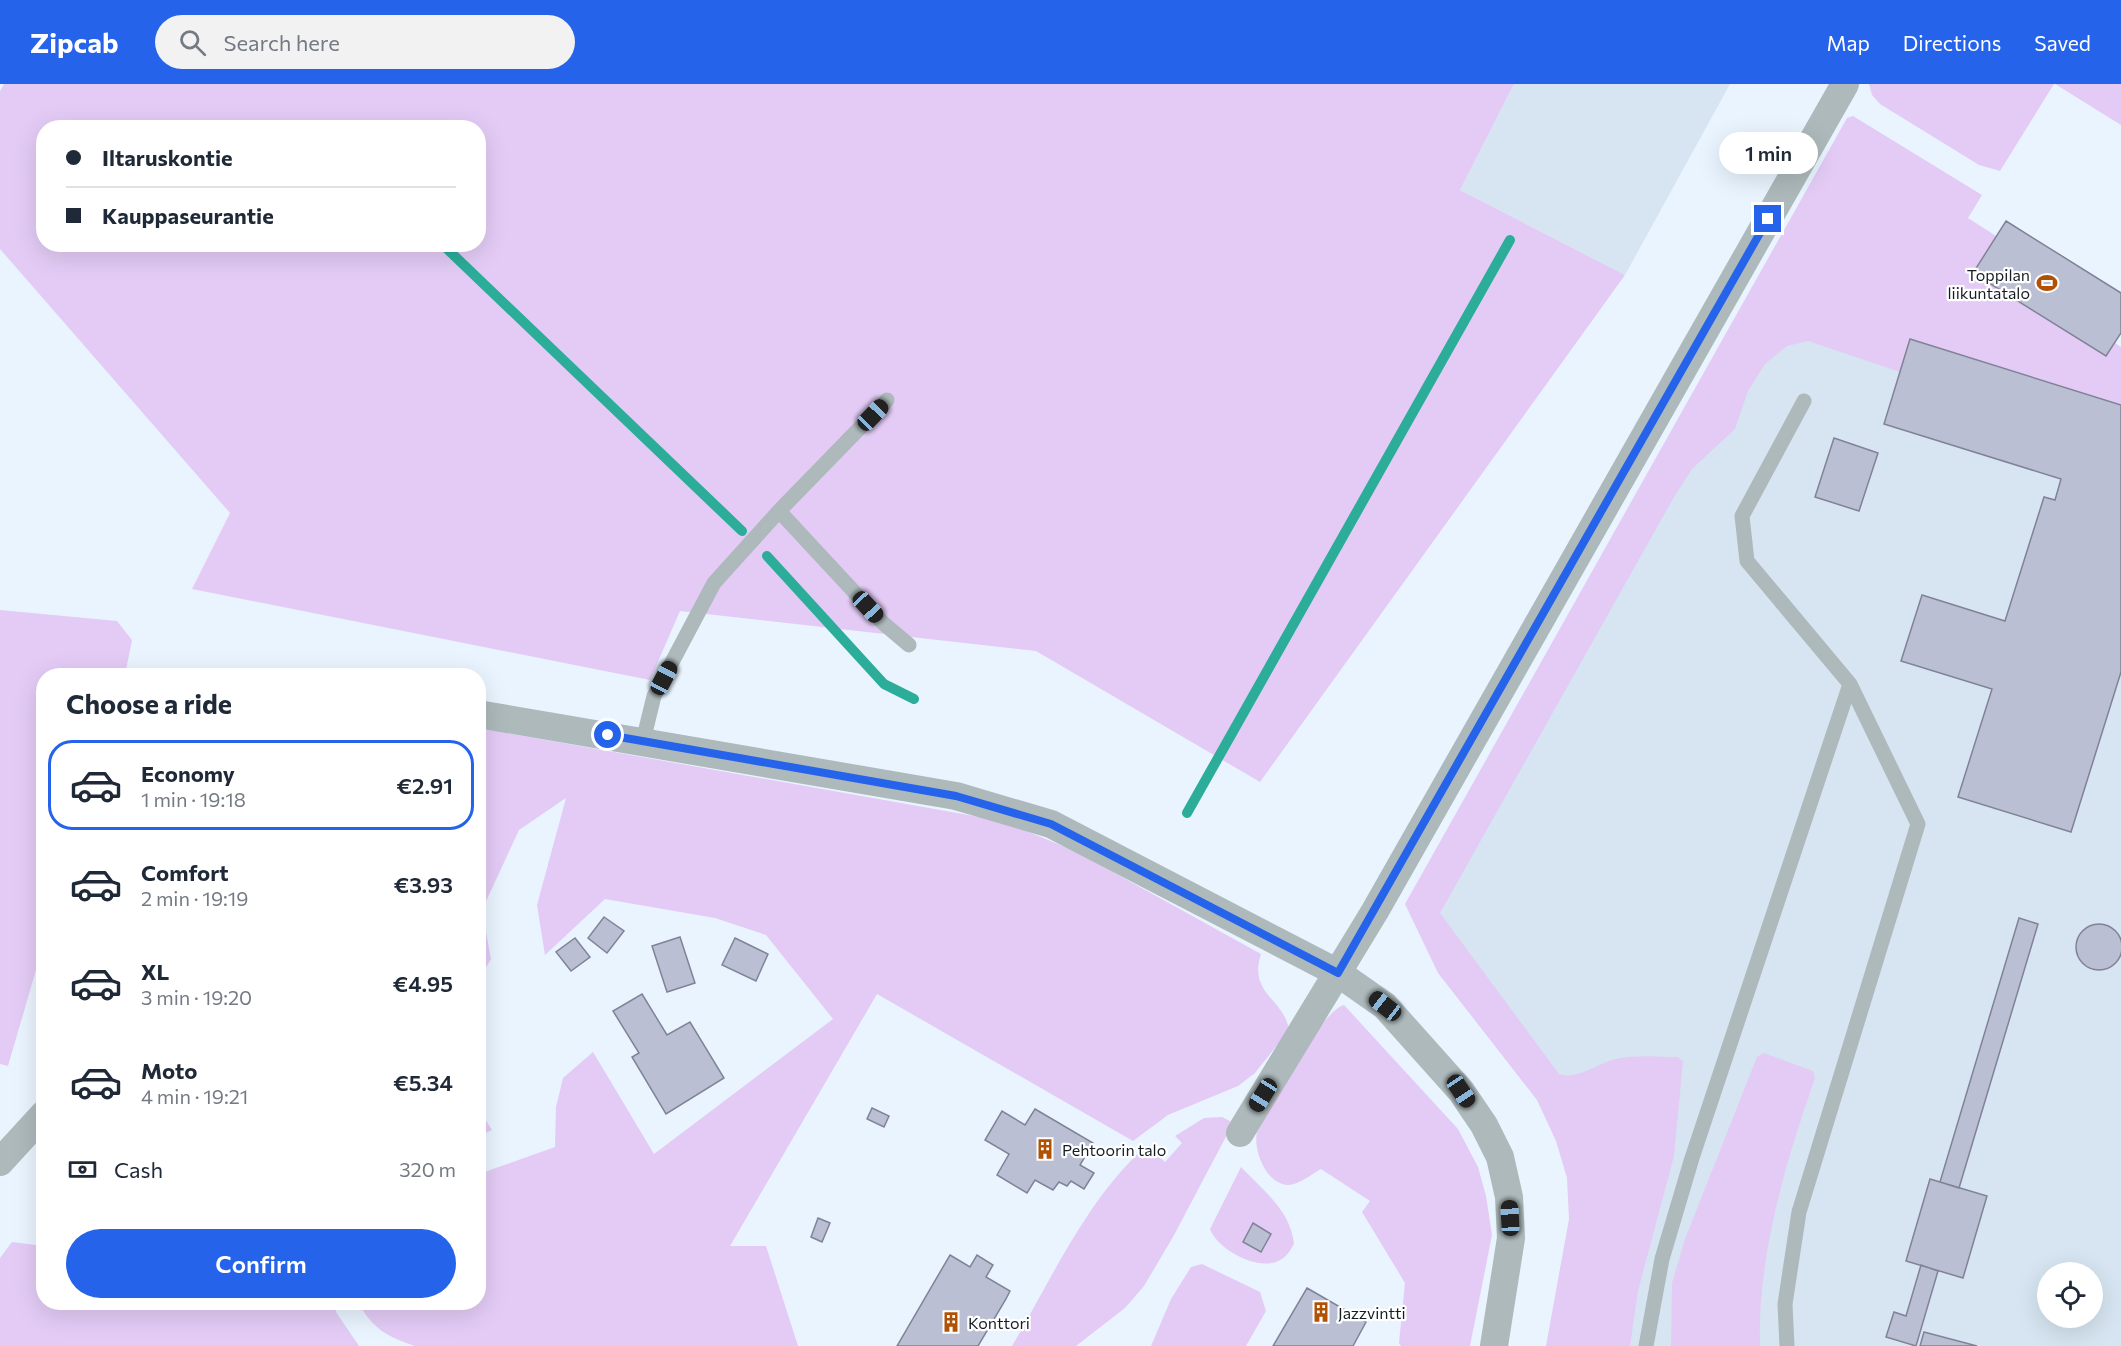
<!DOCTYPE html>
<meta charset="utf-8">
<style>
:root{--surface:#fff;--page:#f2f2f3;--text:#1f2937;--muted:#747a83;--line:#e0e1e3;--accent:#2563eb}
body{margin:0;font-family:Commissioner,sans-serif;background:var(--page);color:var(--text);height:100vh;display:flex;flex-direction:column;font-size:22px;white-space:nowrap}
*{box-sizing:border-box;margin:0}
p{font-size:20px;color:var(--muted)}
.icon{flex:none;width:33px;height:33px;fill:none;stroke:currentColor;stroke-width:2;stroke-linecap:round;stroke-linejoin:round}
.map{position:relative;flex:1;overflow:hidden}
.sheet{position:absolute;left:36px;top:584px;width:450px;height:642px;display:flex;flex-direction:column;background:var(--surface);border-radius:24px;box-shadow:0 6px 24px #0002}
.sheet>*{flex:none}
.hud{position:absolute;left:36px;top:36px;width:450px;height:132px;border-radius:24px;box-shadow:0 6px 24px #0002;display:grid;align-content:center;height:132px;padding:0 30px;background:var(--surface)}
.controls{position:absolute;left:2037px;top:1178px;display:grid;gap:12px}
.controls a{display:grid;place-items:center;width:66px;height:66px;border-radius:50%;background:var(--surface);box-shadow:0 6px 24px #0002;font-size:30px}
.end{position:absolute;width:27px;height:27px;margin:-14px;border:8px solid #2563eb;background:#fff;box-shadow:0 0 0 3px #fff}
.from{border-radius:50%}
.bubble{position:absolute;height:42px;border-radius:21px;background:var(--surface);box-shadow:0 6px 24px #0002;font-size:20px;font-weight:600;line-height:42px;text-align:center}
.car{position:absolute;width:18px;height:36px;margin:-18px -9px;border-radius:8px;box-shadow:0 0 4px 2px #0007;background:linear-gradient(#222 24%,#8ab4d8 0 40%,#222 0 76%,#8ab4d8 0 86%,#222 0)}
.hud b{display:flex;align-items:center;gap:21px;height:57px;font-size:22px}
.hud b+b{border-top:2px solid var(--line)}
.hud i{width:15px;height:15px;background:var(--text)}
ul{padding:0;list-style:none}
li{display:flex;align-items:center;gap:18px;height:90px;margin:0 12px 9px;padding:0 18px;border:3px solid transparent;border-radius:24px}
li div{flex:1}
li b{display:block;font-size:22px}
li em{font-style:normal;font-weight:600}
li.current{border-color:var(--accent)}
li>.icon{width:54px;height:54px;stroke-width:1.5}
h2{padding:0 30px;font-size:27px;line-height:72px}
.pay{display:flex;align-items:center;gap:15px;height:66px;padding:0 30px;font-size:22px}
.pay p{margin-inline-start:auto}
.cta{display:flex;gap:12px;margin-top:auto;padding:12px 30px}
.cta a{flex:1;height:69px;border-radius:36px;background:var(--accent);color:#fff;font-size:24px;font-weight:600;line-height:69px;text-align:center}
header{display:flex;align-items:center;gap:36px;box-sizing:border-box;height:84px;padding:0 30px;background:var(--accent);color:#fff}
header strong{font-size:28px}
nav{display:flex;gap:33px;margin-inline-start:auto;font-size:21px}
.search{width:420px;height:54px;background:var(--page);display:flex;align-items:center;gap:15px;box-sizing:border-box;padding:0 21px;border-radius:33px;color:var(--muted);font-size:22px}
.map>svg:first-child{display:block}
.built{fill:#d6e5f1;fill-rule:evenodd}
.green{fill:#e3cbf5;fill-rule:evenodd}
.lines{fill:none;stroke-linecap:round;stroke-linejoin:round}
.stream{stroke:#2bad99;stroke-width:10}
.building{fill:#bbbfd4;stroke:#808397;stroke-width:1.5}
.service{stroke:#adb9bb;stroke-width:15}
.minor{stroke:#adb9bb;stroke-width:28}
.route{stroke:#2563eb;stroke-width:8}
.labels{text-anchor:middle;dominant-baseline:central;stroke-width:4.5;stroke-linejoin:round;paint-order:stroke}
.poi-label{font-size:16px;fill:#161d22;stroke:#fff;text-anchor:start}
</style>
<header>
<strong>Zipcab</strong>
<div class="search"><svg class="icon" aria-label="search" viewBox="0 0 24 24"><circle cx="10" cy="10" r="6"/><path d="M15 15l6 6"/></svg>Search here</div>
<nav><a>Map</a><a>Directions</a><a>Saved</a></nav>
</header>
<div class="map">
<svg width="2121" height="1262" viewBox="0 0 2121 1262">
<rect width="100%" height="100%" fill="#e9f4fe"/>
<path class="built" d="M1514,0H1730L1625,191L1460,106Z
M1773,214L2121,314V1262H1599L1610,1067L1428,828ZM2048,1188H2092V1233H2048Z"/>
<path class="green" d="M4,0H1514L1460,106L1625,191L1260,698L1036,567L680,527L650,596L192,505L230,429L0,165V7ZM44,44H478V160H44Z
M1869,0H2054L2000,87L1979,81L1880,20L1872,11Z
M2055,0H2121V41Z
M1853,32L1982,111L1968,134L1996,152L1973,189L2106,272L2115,259L2121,263V321L1900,288L1808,257L1787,262L1765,280L1748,307L1735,345L1692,385L1674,413L1440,829L1559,990C1576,996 1596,981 1612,976C1632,970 1658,973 1678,973L1683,977L1674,1072L1638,1207L1630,1262H1546L1569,1135L1567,1094L1556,1057L1537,1016L1438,889L1405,820L1847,34Z
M0,526L117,537L132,556L125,591H44L43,862L8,982L0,980Z
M479,644L1002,737L1075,767L1261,870C1248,910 1284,914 1289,946L1255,989L1238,1002L1168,1031L1133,1057L877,910L730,1162H766L798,1262H415C387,1253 372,1244 358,1218H478L479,1090L555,1063L556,1023L563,994L593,968L654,1070L833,935L766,851L715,834L605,815L545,871L537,821L566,714L519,746L482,826L491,875L479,895Z
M1344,921L1458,1045L1478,1083L1486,1112L1492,1151L1470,1262H1401L1399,1259L1405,1199L1362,1128L1370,1117L1321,1085C1312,1090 1297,1102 1287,1101C1265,1099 1253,1065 1257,1048C1271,1024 1321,926 1344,921Z
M1764,969L1813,987L1815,994C1786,1077 1757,1173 1760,1262H1671L1672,1199L1685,1155L1757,973Z
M479,1025L492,1046L479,1052H478Z
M1222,1033L1230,1037L1229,1047L1173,1153L1144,1202L1125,1224L1076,1262H1012C1052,1194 1087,1115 1146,1062L1165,1078L1182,1059L1175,1052L1204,1034Z
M1241,1083C1262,1105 1291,1127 1294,1160C1290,1167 1286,1174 1278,1177C1257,1187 1217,1165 1210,1145Z
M12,1158L43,1162L44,1218H335L336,1228L359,1262H0V1174Z
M1202,1180L1260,1208L1266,1227L1246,1262H1151L1171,1215L1191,1183Z"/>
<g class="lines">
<path class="stream" d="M442,160L742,447
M767,472L884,600L914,615
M1187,729L1510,156"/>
</g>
<path class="building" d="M2006,137L2121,209V249L2106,272L1973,189Z
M1910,255L2121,321V588L2071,748L1958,713L1992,605L1901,577L1922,511L2005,537L2044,413L2055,416L2061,395L1884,340Z
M1834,354L1878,369L1859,427L1815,413Z
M604,833L624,847L607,869L588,854Z
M2019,834L2038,840L1959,1104L1940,1098Z
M2076 863a23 23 0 1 1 46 0a23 23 0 1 1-46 0Z
M680,853L695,899L667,908L652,862Z
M575,854L590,873L571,887L556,868Z
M735,854L768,870L756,897L722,881Z
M642,910L667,951L690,938L724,994L666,1030L632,973L639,969L613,927Z
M872,1024L889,1032L884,1043L867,1035Z
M1035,1025L1093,1059L1080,1081L1094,1089L1084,1105L1071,1097L1067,1102L1059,1098L1053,1106L1035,1096L1027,1109L997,1091L1009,1070L985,1056L1002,1027L1025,1041Z
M1930,1095L1987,1112L1963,1194L1906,1177Z
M818,1134L830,1139L822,1158L811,1153Z
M1253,1139L1271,1150L1261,1168L1243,1158Z
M950,1171L970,1183L977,1171L993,1181L986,1193L1010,1207L1006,1215L978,1262H897Z
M1921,1181L1938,1187L1916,1262L1886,1253L1894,1228L1906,1232Z
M1307,1204L1366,1238L1353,1262H1273Z
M1924,1248L1977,1262H1920Z"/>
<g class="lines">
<path class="service" d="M887,316L779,427L883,539L909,561
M643,657L654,612L714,499L779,427
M1646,1262L1662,1175L1692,1074L1850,600L1747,477L1742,432L1804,317
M1787,1262L1785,1220L1799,1128L1918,740L1850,600"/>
<path class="minor" d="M478,630L956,712L1051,740L1338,889L1385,922L1461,1007L1484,1041L1500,1073L1509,1113L1511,1154L1494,1262
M1240,1049L1375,827L1845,0
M0,1078L44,1030"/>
</g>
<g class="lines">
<path class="route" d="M608,651L956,712L1051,740L1338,889L1768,135"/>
</g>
<defs>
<g id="stadium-bare" transform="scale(1.62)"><path d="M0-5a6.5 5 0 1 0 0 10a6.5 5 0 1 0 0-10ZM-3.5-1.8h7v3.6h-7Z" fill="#b05104" stroke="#fff" stroke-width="2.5" paint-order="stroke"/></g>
<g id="building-bare" transform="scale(1.62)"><path d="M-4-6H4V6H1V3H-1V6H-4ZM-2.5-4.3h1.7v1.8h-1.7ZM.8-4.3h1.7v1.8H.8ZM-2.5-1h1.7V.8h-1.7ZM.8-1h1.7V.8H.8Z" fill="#b05104" stroke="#fff" stroke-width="2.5" paint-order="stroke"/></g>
</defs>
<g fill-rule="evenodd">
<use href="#stadium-bare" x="2047" y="199"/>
<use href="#building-bare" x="1045" y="1065"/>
<use href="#building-bare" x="1321" y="1228"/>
<use href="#building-bare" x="951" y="1238"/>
</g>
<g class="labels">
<g class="poi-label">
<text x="2030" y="190" text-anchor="end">Toppilan<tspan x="2030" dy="18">liikuntatalo</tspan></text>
<text x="1062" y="1065">Pehtoorin talo</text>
<text x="1338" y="1228">Jazzvintti</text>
<text x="968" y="1238">Konttori</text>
</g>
</g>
</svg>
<div class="controls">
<a><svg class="icon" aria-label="locate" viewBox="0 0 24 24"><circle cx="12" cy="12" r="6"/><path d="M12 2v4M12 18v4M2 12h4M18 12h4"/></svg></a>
</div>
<i class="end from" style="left:608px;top:651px"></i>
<i class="end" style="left:1768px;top:135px"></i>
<div class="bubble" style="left:1719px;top:48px;width:99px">1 min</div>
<i class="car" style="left:873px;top:331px;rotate:44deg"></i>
<i class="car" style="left:868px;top:523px;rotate:137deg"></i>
<i class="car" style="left:664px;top:594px;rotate:28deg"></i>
<i class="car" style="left:1385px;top:922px;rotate:308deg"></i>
<i class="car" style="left:1461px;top:1007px;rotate:146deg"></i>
<i class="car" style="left:1263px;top:1011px;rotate:212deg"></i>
<i class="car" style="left:1510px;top:1134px;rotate:357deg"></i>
<div class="hud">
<b><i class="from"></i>Iltaruskontie</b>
<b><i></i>Kauppaseurantie</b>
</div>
<section class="sheet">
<h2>Choose a ride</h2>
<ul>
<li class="current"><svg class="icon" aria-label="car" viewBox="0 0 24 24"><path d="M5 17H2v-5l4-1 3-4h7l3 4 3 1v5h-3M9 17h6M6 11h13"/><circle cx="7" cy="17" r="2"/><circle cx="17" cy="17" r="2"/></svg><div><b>Economy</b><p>1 min · 19:18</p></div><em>€2.91</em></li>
<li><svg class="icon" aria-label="car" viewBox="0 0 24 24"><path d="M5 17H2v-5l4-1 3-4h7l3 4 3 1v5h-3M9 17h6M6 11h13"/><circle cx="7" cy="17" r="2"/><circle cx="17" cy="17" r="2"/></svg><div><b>Comfort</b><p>2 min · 19:19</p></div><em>€3.93</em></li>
<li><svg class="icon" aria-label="car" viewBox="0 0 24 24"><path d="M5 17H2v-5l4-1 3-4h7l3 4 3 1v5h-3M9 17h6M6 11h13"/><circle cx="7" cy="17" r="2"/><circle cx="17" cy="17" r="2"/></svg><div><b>XL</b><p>3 min · 19:20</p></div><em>€4.95</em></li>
<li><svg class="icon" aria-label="car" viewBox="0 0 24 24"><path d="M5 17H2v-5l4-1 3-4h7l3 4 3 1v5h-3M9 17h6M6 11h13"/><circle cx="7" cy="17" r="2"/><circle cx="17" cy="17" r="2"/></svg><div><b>Moto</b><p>4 min · 19:21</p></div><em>€5.34</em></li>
</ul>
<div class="pay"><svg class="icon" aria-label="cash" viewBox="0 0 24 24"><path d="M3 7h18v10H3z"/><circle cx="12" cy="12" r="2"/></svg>Cash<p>320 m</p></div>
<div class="cta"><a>Confirm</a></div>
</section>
</div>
